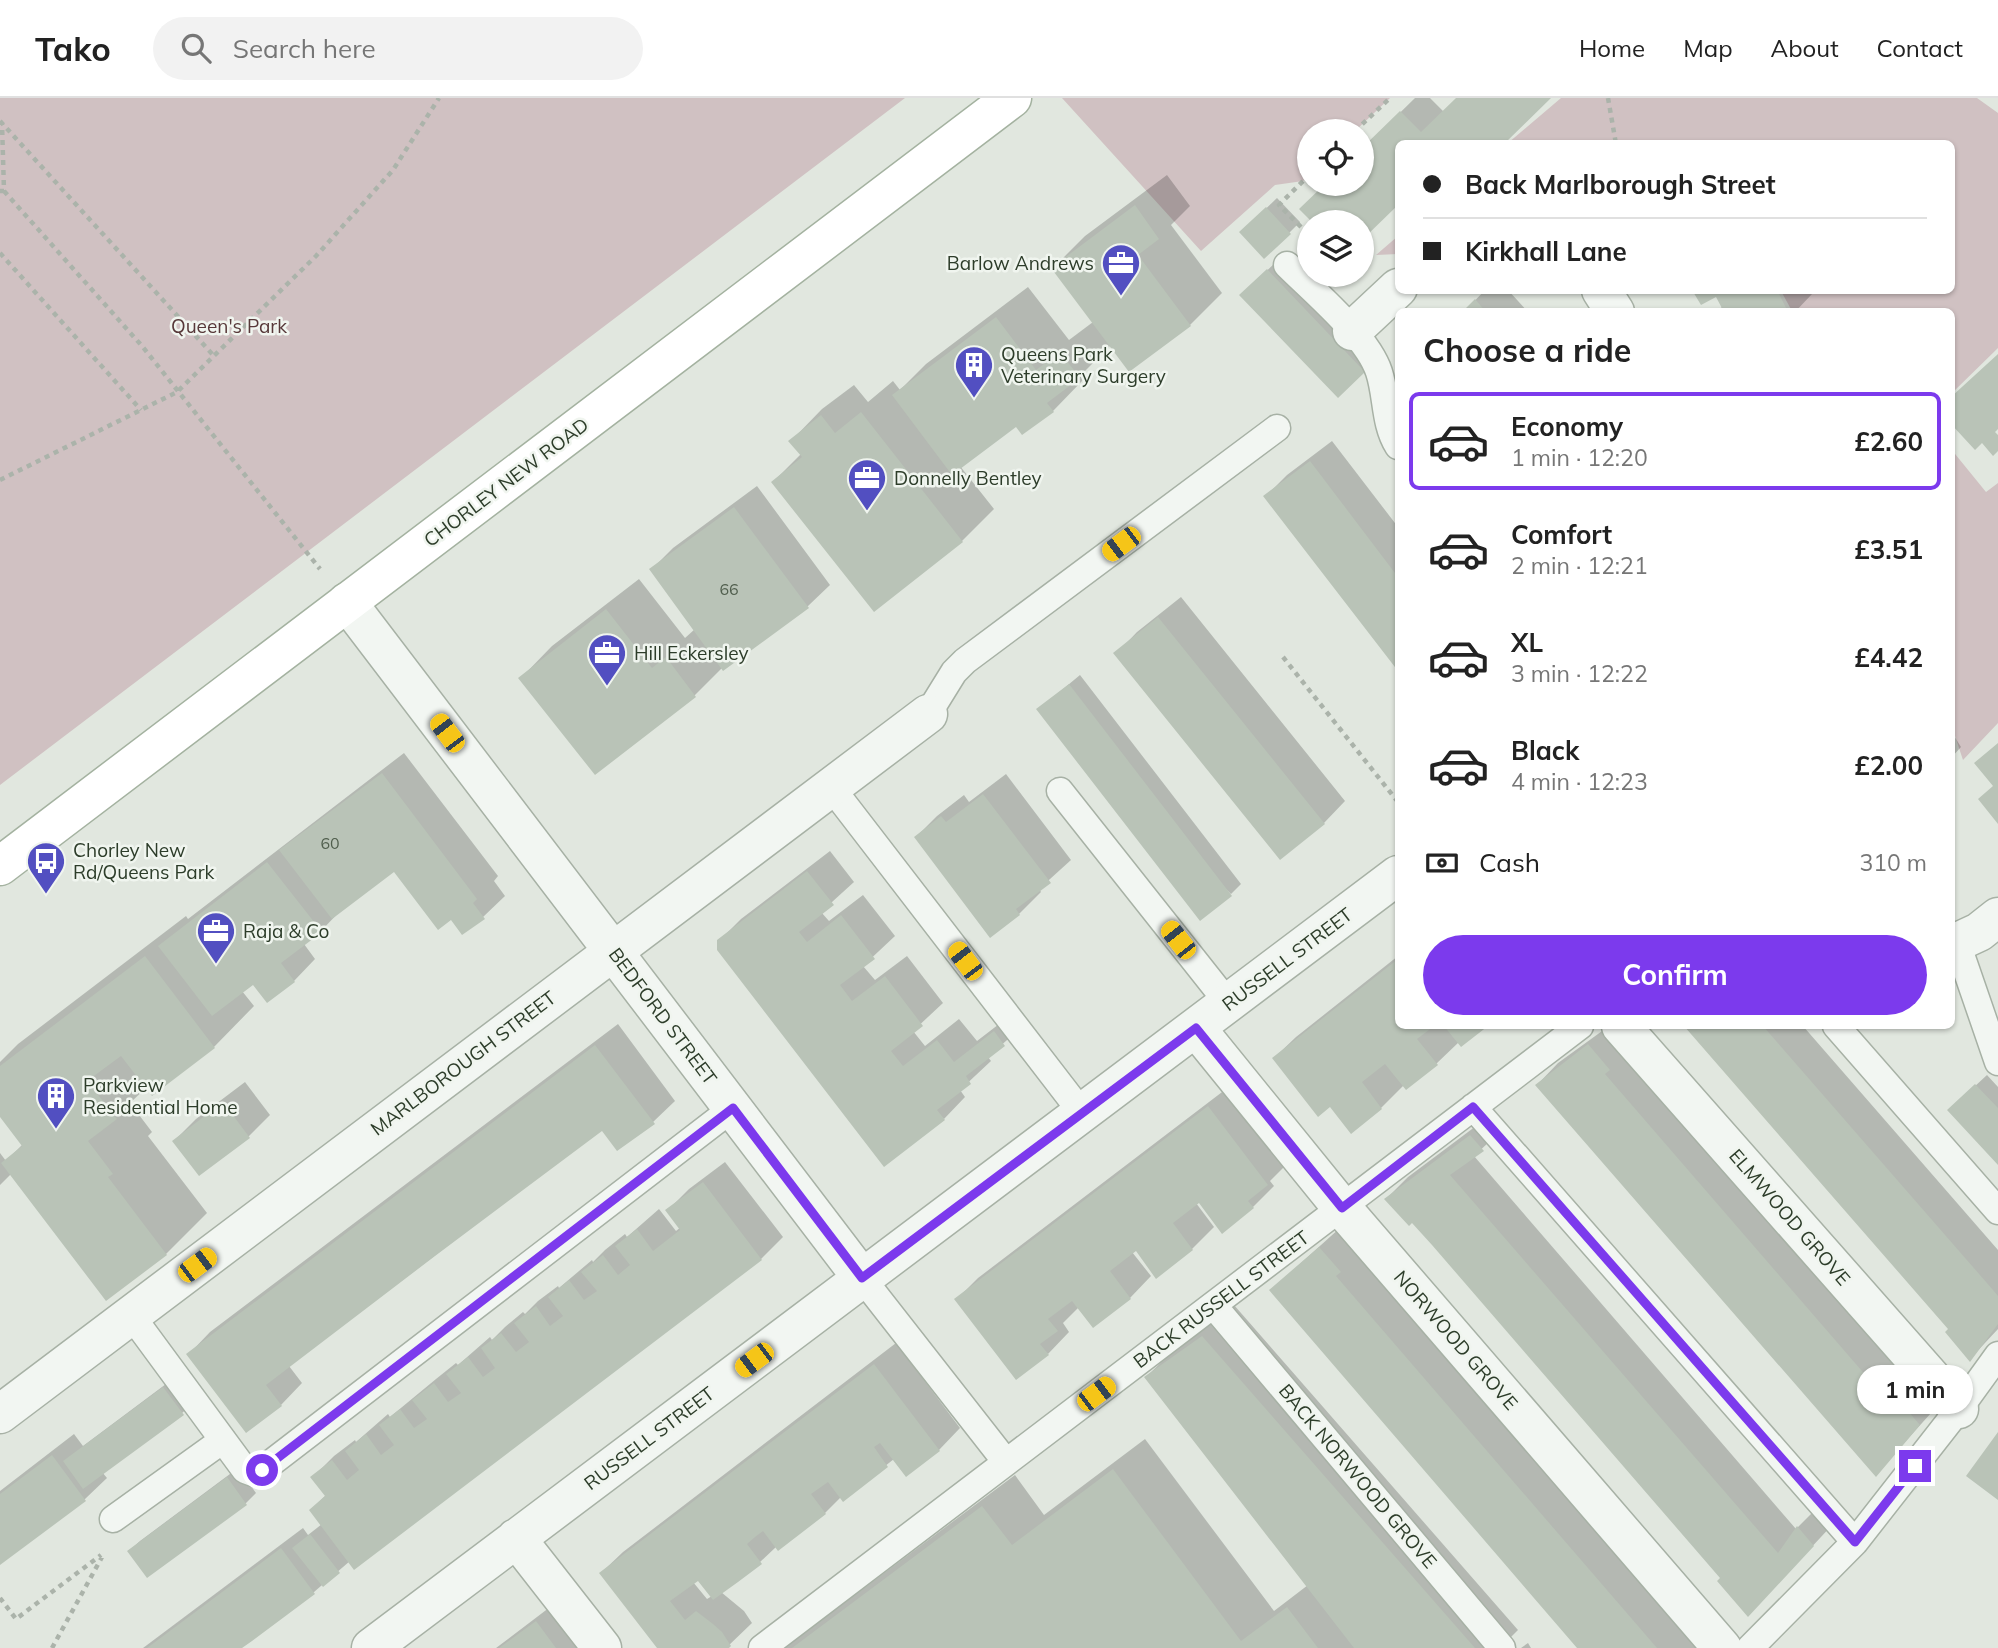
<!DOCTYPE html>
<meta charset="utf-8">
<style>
:root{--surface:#fff;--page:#f2f2f2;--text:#222;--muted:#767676;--line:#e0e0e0;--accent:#7c3aed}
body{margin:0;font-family:Mulish,sans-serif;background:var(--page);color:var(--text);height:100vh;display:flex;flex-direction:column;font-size:26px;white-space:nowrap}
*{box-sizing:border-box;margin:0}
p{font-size:23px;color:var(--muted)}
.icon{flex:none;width:38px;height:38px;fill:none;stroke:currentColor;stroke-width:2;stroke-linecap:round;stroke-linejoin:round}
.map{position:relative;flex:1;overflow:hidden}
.details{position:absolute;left:1395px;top:210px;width:560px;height:721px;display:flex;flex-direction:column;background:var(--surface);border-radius:10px;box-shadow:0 2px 5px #0004}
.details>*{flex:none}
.top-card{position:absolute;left:1395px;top:42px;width:560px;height:154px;border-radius:10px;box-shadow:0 2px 5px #0004;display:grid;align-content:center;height:154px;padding:0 28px;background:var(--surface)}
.fabs{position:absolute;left:1297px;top:21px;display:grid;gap:14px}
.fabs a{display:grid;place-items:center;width:77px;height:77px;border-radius:50%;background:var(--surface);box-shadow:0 2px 5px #0004;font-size:35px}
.end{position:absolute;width:32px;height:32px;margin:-16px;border:9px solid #7c3aed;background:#fff;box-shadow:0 0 0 4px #fff}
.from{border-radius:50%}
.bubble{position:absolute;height:49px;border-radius:24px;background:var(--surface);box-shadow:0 2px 5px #0004;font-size:23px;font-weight:700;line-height:49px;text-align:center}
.car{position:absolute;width:21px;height:42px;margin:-21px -10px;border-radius:9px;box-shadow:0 0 5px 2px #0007;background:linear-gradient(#f5c518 24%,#345 0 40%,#f5c518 0 76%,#345 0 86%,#f5c518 0)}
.top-card b{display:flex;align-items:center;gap:24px;height:66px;font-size:26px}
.top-card b+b{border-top:2px solid var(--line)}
.top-card i{width:18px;height:18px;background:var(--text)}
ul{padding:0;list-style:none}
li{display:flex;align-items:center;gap:21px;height:98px;margin:0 14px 10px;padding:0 14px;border:4px solid transparent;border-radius:10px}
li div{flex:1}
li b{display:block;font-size:26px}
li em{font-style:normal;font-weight:700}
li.active{border-color:var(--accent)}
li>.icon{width:63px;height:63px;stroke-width:1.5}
h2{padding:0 28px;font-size:32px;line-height:84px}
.pay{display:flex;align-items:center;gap:18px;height:77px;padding:0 28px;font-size:26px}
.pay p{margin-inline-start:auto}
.action{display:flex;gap:14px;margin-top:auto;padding:14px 28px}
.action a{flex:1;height:80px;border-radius:42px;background:var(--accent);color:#fff;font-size:28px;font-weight:700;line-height:80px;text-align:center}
header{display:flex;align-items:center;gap:42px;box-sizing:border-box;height:98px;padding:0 35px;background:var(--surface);border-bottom:2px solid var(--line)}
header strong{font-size:33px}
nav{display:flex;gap:38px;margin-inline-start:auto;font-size:24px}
.search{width:490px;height:63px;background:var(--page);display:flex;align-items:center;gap:18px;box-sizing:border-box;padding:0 24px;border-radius:38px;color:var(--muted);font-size:26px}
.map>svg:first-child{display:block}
.green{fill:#d0c1c2}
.shadow{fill:#0003;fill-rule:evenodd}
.building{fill:#b9c3b7}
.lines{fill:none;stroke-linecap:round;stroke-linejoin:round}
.service-casing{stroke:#a7b1a5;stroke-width:29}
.minor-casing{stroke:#a7b1a5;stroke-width:41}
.primary-casing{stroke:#a4b2a0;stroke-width:41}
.path{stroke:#abb3aa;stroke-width:4.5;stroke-dasharray:5 5;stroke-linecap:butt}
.service{stroke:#f2f6f2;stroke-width:26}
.minor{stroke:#f2f6f2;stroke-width:38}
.primary{stroke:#fff;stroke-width:38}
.route{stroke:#7c3aed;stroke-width:9}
.labels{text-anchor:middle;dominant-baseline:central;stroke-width:5;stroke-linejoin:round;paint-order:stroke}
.number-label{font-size:16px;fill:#505e4d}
.poi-label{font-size:19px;fill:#2d3d2a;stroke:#f0f5ef;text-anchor:start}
.park-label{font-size:19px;fill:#573839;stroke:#f0f5ef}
.street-label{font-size:19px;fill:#2d3d2a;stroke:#f0f5ef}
</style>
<header>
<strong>Tako</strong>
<div class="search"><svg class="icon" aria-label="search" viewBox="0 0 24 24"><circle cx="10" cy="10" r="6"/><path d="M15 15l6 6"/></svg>Search here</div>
<nav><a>Home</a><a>Map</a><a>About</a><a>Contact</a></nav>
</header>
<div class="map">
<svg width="1998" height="1550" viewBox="0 0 1998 1550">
<rect width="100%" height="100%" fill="#e1e7df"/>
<path class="green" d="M0,0H905L0,687Z
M1062,0H1390L1355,33H1309V77L1303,83L1275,87L1201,153Z
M1561,0H1977L1998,15V250L1951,296V214L1792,213L1781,193L1951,192V46L1508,45Z
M1398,138V156L1376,157Z
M1951,351L1986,394L1998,385V625L1963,662L1951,626Z"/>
<path class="shadow" d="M1415,0H1430L1444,14L1458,0H1549L1398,46V104L1362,140V124H1314L1301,111L1327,86H1362V52Z
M1167,77L1190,108L1171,127L1222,195L1190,227L1129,272L1111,247L1081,277L1084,281L1053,313L1016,327L960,368L994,411L962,443L874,512L773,384L801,356L791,343L822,311L854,287L868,304L893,283L900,292L926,266L1028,189L1069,242L1093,224L1053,170L1085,138Z
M1277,100L1300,124L1289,135L1242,134Z
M1278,162L1375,263L1338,298L1242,197Z
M1485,192H1508L1528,214H1464Z
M1694,192H1810L1812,196L1795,214H1717L1723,208L1717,196Z
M1332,343L1398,429V570L1266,398L1287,377Z
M757,388L830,487L808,508L723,569L695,597L595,675L521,580L552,548L639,481L685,540L695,531L651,472L673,450Z
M1181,499L1345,703L1324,725L1280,760L1116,556L1137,534Z
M1080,577L1241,786L1231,796L1039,611Z
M1951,633L1961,649L1951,660Z
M404,655L498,778L494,783L505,798L483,819L451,820L394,772L342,811L321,833L304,846L315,861L294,883L253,884L242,893L254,908L214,949L147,989L130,1005L152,1034L148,1038L207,1115L166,1156L107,1201L11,1076L0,1087V1055L6,1063L23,1046L0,1016V964L18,946L186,818L188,821Z
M1006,676L1071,762L1039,791L1041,794L1019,816L990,837L916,739L937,718L964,697L969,704Z
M830,753L854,784L821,814L829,823L863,797L895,838L863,868L875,882L907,858L943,905L913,933L925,948L959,921L977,943L1016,913L1026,925L988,959L991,963L960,992L965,999L944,1021L719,843L741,821Z
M1398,858V928H1486L1461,947L1459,944L1436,966L1404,987L1381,1010L1351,1034L1330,1007L1274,960L1296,939Z
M618,926L675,1003L653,1024L603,1030L289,1268L302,1285L281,1307L189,1256L210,1234Z
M1609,928L1941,1304L1876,1376L1537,987L1558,965Z
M1687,928H1803L1998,1152V1231L1970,1261L1950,1232Z
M1987,977L1998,989V1064L1960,1002Z
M245,984L270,1017L249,1038L199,1076L174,1043L196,1021Z
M1230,988L1289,1064L1270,1083L1274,1088L1253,1109L1199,1103L1196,1105L1214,1129L1192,1151L1157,1179L1136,1151L1132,1154L1151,1178L1130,1200L1079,1209L1063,1225L1069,1234L1048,1256L957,1201L978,1180Z
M1492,1016L1504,1030L1474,1058L1796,1431L1819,1408L1834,1425L1769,1495L1722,1480L1413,1123L1386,1101L1408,1079Z
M725,1064L783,1139L761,1161L355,1469L350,1463L314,1494L239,1550H143L303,1430L308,1437L322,1426L311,1412L326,1397L313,1379L334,1358L355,1342L356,1344L388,1316L390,1319L436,1281L456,1265L458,1267L490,1239L492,1242L505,1229L523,1214L525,1216L538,1203L558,1188L559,1190L592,1162L593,1164L605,1152L625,1136L627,1139L659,1111L676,1133L681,1129L668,1112L689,1091Z
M1341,1129L1361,1152L1356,1156L1682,1533L1704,1550H1580L1271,1192Z
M1234,1207L1518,1532L1500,1550H784L1015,1377L1044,1417L1145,1341L1274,1513L1308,1487L1146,1279L1178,1248Z
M896,1245L960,1330L939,1352L894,1361L843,1401L841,1399L825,1415L776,1449L760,1464L721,1494L744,1513L752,1525L726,1550H659L601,1475L623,1454ZM699,1480L712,1498L707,1501L693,1484Z
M174,1280L193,1305L182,1315L102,1374L107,1380L85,1401L0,1465V1393L74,1336L83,1348Z
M238,1370L256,1395L246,1405L147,1478L129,1453L140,1443Z
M558,1503L594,1550H496Z
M1528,1545L1531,1550H1521Z"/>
<path class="building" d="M1456,0H1551L1504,46H1398V107L1362,142V124H1312L1299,111L1325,86H1362V50L1400,13L1421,34Z
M1135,107L1159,141L1138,157L1191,228L1129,274L1051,170Z
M1266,109L1291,136L1264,161L1239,134Z
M1267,171L1365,274L1338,300L1239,197Z
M1692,192H1777L1788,214H1724L1716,199L1701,207Z
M1475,201L1486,214H1462Z
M996,219L1036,272L1060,254L1080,280L1047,305L1054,314L1022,337L1016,329L952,377L892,297Z
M1998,256V331L1995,334L1998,337V353L1993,358L1982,345L1975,352L1951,326V299Z
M861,314L963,444L874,514L771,384L802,359L788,343L821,317L835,335Z
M1310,363L1398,479V573L1263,398Z
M734,409L809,510L723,573L649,471Z
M606,511L652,570L666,559L696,599L595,677L518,580Z
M1158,519L1325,726L1280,762L1113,555Z
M1069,586L1232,798L1200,823L1036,611Z
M1998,645V726L1978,701L1993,688L1974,665Z
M382,675L477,801L473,805L485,821L462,837L451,822L438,832L394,774L332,821L279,752Z
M983,696L1051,785L1016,811L1020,817L990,840L914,739L941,718L946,724Z
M267,764L322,834L281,865L295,884L267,905L253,887L212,918L158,848Z
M807,773L834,807L799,834L807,844L841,817L875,861L840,887L852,903L885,878L923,928L891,953L903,968L937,942L954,964L994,933L1005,948L966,978L971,986L937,1012L945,1022L884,1069L717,852V842Z
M145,858L215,950L152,998L121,958L87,983L117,1021L88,1043L113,1076L108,1079L167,1157L106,1203L1,1065L22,1048L0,1019V968Z
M1398,861V928H1434L1417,941L1438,967L1406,992L1385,966L1362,984L1382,1011L1351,1036L1330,1009L1318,1019L1272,960Z
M1444,928H1488L1461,949Z
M1684,928H1763L1993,1192L1998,1198V1226L1970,1264L1945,1234L1948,1231Z
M1588,946L1610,972L1605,976L1855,1265L1894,1310L1900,1304L1920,1327L1876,1379L1535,987Z
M595,947L655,1026L617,1053L602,1033L435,1158L266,1287L282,1308L246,1335L186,1256Z
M1975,986L1998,1010V1067L1947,1012Z
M223,1004L250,1040L199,1078L172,1043Z
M1208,1008L1268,1087L1248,1103L1254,1110L1222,1136L1199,1105L1173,1125L1193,1152L1156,1181L1136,1153L1110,1173L1131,1201L1093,1230L1072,1203L1048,1221L1058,1233L1040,1246L1049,1257L1016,1282L954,1201Z
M1470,1037L1484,1053L1450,1077L1778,1455L1797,1428L1814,1448L1748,1519L1717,1483L1720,1480L1432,1147L1412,1125L1409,1128L1384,1101Z
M703,1084L762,1162L354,1472L309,1412L325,1398L310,1379L332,1362L347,1382L359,1372L345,1353L366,1336L381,1357L394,1347L379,1327L400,1311L414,1330L427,1321L412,1302L434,1285L448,1304L461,1295L446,1276L468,1259L483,1279L495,1270L481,1250L501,1235L516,1254L529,1244L514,1225L536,1208L550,1228L563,1218L548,1199L569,1182L584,1202L597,1193L581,1174L603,1157L618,1177L630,1167L615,1148L637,1131L653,1153L680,1132L665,1112Z
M1319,1149L1341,1174L1336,1178L1657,1550H1577L1269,1192Z
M1202,1238L1475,1550H1354L1144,1279Z
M874,1266L940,1353L906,1379L880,1345L874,1349L888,1369L843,1404L828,1384L811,1396L826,1416L778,1453L763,1433L755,1439L747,1446L762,1466L738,1484L713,1502L698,1483L670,1503L685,1522L696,1513L713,1526L722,1534L731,1548L729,1550H657L599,1475Z
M163,1289L184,1317L83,1391L63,1363Z
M1998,1334V1402L1966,1378Z
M52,1357L86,1403L0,1467V1396Z
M1113,1371L1241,1543L1287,1509L1318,1550H792L982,1408L1012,1447Z
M227,1379L247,1407L147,1480L127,1453Z
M310,1436L340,1475L323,1489L292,1450Z
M281,1450L315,1496L252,1543L242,1550H147Z
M536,1523L556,1550H499L510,1542Z"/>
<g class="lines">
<g class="service-casing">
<path id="service" d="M1287,167C1314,194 1367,238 1379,274C1387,298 1384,326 1398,348
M928,616L954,574L965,563L1277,330
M831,689L1082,1015
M1060,693L1228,905
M1957,845L1998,964
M1836,928L1998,1113
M1473,1009L1855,1444
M862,1180L1006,1364
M1213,1207L1502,1550
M131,1217L245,1372L253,1375L262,1372L733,1010
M113,1421L223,1342
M762,1550L1580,928
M1750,1550L1855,1444L1959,1311L1998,1257"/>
</g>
<g class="minor-casing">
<path id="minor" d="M1601,192L1615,214
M1352,233L1398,190
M347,504L862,1180
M1951,847L1979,834L1998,819
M1621,928L1959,1311
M1196,930L1342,1110L1722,1550
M0,1316L928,616
M516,1440L602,1550
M371,1550L1398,777"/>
</g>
<g class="primary-casing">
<path id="primary" d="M0,768L1012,0"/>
</g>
<path class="path" d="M1608,0L1616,46
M0,23L214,258
M1355,33L1390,0
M0,93H4L2,25
M4,93L142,248L320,471
M1301,129L1279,107L1309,77
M0,155L141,312
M0,382L177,294L316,158L393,72L439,0
M1283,559L1398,704
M0,1500L16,1521L101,1457
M52,1550L102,1459"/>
<use href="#service" class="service"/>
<use href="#minor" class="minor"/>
<use href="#primary" class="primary"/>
</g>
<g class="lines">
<path class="route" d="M262,1372L733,1010L862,1180L1196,930L1342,1110L1473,1009L1855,1444L1915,1368"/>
</g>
<defs>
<g id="office-pin" transform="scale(2.0125)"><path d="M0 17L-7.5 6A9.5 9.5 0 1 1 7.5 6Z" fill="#524fc1" stroke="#f0f5ef"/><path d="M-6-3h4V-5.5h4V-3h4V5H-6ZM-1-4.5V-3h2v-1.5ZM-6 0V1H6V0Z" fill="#fff"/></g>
<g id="building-pin" transform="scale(2.0125)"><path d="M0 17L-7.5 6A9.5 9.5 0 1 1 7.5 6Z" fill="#524fc1" stroke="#f0f5ef"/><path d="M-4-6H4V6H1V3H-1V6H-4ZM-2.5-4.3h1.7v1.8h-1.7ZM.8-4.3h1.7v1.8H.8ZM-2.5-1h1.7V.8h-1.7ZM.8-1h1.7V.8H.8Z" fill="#fff"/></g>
<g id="bus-pin" transform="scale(2.0125)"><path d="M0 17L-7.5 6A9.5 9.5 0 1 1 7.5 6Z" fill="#524fc1" stroke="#f0f5ef"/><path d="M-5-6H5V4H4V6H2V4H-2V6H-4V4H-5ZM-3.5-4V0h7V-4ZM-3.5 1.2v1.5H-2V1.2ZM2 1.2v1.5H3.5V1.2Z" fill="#fff"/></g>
</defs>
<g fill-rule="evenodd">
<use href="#office-pin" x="1121" y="165"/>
<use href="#building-pin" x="974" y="267"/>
<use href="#office-pin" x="867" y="380"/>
<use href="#office-pin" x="607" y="555"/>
<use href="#bus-pin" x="46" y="763"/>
<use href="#office-pin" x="216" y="833"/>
<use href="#building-pin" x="56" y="998"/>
</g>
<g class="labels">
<g class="number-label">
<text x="729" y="491">66</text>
<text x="330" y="745">60</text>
</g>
<g class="poi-label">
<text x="1094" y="165" text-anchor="end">Barlow Andrews</text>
<text x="1001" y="256">Queens Park<tspan x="1001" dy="22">Veterinary Surgery</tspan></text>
<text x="894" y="380">Donnelly Bentley</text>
<text x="634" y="555">Hill Eckersley</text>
<text x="73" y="752">Chorley New<tspan x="73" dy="22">Rd/Queens Park</tspan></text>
<text x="243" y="833">Raja &amp; Co</text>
<text x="83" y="987">Parkview<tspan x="83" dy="22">Residential Home</tspan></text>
</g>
<g class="park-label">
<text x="229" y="228">Queen's Park</text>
</g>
<g class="street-label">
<text transform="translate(506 384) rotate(-37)">CHORLEY NEW ROAD</text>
<text transform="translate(1287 861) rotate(-37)">RUSSELL STREET</text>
<text transform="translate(663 918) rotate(53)">BEDFORD STREET</text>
<text transform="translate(463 965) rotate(-37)">MARLBOROUGH STREET</text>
<text transform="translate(1790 1119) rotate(49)">ELMWOOD GROVE</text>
<text transform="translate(1221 1201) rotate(-37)">BACK RUSSELL STREET</text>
<text transform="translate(1456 1242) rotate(49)">NORWOOD GROVE</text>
<text transform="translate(649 1340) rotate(-37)">RUSSELL STREET</text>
<text transform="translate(1358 1378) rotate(50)">BACK NORWOOD GROVE</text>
</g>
</g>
</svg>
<div class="fabs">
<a><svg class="icon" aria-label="locate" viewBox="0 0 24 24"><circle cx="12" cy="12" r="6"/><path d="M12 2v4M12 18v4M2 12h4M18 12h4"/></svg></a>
<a><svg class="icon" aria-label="layers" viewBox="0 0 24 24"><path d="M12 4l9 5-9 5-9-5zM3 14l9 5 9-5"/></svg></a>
</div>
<i class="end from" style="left:262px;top:1372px"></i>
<i class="end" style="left:1915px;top:1368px"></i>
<div class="bubble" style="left:1857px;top:1267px;width:116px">1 min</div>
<i class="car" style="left:1121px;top:446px;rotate:233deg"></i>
<i class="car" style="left:447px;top:635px;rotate:323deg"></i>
<i class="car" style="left:1178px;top:842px;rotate:322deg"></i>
<i class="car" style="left:965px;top:863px;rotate:323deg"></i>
<i class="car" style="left:197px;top:1167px;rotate:53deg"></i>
<i class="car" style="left:754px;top:1262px;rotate:233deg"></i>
<i class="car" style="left:1096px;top:1296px;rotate:53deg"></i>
<div class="top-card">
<b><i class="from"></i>Back Marlborough Street</b>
<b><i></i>Kirkhall Lane</b>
</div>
<section class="details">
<h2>Choose a ride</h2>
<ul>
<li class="active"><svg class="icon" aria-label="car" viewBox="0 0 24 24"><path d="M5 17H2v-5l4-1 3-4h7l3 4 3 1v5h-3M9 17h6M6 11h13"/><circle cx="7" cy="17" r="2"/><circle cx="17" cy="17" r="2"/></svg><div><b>Economy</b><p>1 min · 12:20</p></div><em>£2.60</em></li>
<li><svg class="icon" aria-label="car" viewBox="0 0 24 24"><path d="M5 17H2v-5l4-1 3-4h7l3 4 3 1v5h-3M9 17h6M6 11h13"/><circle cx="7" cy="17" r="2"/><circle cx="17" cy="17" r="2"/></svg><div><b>Comfort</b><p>2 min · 12:21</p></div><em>£3.51</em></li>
<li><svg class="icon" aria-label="car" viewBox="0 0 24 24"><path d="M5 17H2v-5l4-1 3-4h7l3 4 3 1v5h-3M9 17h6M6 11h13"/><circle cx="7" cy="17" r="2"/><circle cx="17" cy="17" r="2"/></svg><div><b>XL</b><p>3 min · 12:22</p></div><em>£4.42</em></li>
<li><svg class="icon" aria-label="car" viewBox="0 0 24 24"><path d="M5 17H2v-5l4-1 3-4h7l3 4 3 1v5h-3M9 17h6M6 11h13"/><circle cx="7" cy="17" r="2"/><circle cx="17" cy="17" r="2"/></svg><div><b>Black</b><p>4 min · 12:23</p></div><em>£2.00</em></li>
</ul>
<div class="pay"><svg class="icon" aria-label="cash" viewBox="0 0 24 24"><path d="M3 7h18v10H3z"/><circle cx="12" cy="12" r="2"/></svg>Cash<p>310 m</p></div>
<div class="action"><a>Confirm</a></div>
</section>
</div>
